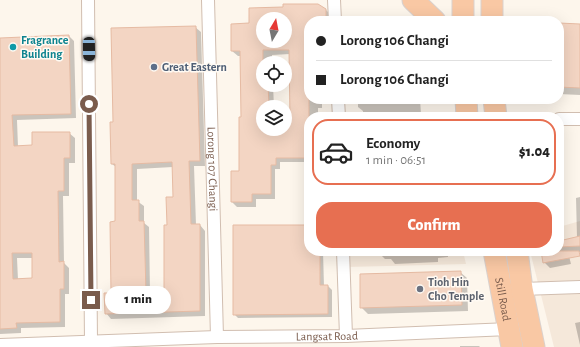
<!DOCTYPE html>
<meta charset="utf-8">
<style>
:root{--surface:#fff;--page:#f2f2f2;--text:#222;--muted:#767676;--line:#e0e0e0;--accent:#e76f51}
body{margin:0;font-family:"Alegreya Sans",sans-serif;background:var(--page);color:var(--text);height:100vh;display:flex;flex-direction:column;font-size:15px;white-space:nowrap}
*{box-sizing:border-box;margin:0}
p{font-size:13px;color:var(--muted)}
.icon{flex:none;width:22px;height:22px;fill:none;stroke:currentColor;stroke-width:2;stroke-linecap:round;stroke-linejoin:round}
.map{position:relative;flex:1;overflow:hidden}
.details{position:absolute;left:304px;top:112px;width:260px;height:144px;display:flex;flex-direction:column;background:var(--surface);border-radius:16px;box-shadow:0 4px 16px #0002}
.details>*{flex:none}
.hud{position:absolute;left:304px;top:16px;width:260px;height:88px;border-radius:16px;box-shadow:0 4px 16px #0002;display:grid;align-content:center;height:88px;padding:0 12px;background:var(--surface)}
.needle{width:26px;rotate:10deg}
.tools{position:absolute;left:256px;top:12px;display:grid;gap:8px}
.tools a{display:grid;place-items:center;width:36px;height:36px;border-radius:50%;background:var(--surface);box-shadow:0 4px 16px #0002;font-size:20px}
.end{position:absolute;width:18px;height:18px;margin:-9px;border:5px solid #7a5c4d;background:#fff;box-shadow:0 0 0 2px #fff}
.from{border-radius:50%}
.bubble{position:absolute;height:28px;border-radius:14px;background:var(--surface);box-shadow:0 4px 16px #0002;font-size:13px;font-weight:800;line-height:28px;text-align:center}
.car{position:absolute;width:12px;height:24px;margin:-12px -6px;border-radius:5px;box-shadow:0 0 3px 1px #0007;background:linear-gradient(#222 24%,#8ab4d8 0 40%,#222 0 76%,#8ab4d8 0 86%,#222 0)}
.hud b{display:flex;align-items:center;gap:14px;height:38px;font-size:15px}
.hud b+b{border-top:1px solid var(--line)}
.hud i{width:10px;height:10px;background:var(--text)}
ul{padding:7px 0 0;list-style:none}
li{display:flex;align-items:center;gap:12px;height:66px;margin:0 8px 6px;padding:0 4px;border:2px solid transparent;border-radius:16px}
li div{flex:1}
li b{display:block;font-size:15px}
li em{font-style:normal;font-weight:800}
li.selected{border-color:var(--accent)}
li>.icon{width:36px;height:36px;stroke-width:1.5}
.primary-button{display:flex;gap:8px;margin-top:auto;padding:8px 12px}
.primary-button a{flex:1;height:46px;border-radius:16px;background:var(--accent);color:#fff;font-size:16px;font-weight:800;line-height:46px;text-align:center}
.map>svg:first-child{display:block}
.residential{fill:#f5e8da}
.shadow{fill:#0003;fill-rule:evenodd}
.building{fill:#f3d5c3;stroke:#e6bba3;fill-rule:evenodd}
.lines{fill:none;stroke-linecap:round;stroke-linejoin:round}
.minor-casing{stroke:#d1beb0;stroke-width:14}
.trunk-casing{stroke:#dad1cd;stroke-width:23}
.minor{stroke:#fff;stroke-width:12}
.trunk{stroke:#f9c8a4;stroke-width:21}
.route{stroke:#7a5c4d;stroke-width:5}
.culture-dot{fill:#0f9aa8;stroke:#fffaf3;stroke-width:1.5}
.service-dot{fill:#5c6f8a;stroke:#fffaf3;stroke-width:1.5}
.worship-dot{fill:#6b7280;stroke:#fffaf3;stroke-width:1.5}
.labels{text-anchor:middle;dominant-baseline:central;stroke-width:3;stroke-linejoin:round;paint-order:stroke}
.culture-label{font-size:12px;font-weight:bold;fill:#0d838f;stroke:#fffaf3;text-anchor:start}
.service-label{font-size:12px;font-weight:bold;fill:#4e5e75;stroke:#fffaf3;text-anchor:start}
.street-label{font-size:12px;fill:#7a5c4d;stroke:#fffaf3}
.worship-label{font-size:12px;font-weight:bold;fill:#5b616d;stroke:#fffaf3;text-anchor:start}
</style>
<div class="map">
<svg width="580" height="347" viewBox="0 0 580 347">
<rect width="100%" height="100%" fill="#fdf6ec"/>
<path class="residential" d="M580,221V347H554L530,251H559V227Z
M348,251H463L466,264L348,267Z"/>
<path class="shadow" d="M250,9H325L331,15V21H309V99H322V108H318V117H309V162H280V169H275V199H256V207H237L232,202L240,172L242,118L241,56H238L232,51L250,24ZM263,19H285V41H263ZM290,54L291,118H285V129H263V107H274L273,85H263V63H272V55Z
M559,24H580V95L559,94Z
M195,27L201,32L205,166H194L196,225H200L205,231V316L111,319L106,313L112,294L116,222V167L112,164L114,123ZM173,167L174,198L168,226L165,292L150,293L149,227L144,223V206L137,201V169Z
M69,36L74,41L76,118L17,120L18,147L33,146L69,133L75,138V163H69V196H63L64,263L69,268V294H65V327L21,328V333L0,334V39ZM17,258H33V279L18,280Z
M358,99H420L421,114H408V117H363V111L358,107Z
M580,197V252H568L571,264L550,268L544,262L542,251H559V242L577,238L576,198Z
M309,226V251H323L324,286H328L332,290V317L238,318L234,314Z
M377,251H448V257L438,258V262L395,264L391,259H385Z
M460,272L467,278L468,311L368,314L361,307Z
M580,322V345L575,323Z
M460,346H479L480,347H460Z"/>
<path class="building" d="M283,4H318L326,9V21H309V158H276V165H271V194H252V202H231V171H239V117H241L240,51H231V24L249,23V8L283,7ZM263,19H285V41H263ZM263,50H289L290,119H285V129H263V104H269L268,85H263Z
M559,23L580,24V88L559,87Z
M196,26L200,161H189L191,224H200V311L105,314L104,293H111L110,222L115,221V164H111L110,122H113L111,28ZM172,162L173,197H166L167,225H164V291L146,292L144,221H139V200H132V164Z
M69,35L71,114L12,115L14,146L32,145V132H70V158H64V191H58L59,262L64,261V289H60V322L16,323L17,328L0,329V38ZM12,253H32V278L13,279Z
M233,225H309V251H320V285H328V314L233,315Z
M580,236V246L559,247V241Z
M541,251H579L580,256L543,263Z
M461,271L462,305L360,308V274Z"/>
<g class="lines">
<g class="minor-casing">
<g id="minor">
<path d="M88,0L91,342"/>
<path id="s1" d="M208,0L217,337"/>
<path d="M334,0L335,21"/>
<path d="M338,99L339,117"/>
<path d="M559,119H580"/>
<path d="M343,251L346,336"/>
<path d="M522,289L580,287"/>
<path id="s2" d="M0,345L217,337L346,336L509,329"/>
</g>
</g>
<g class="trunk-casing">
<g id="trunk">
<path d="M413,0L435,21"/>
<path d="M463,0V21"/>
<path d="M492,21V0"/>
<path d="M466,99L467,117"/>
<path d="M494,99L496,117"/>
<path id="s3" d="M494,251L512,347"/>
<path d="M517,251L522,289L534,347"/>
</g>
</g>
<use href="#minor" class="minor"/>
<use href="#trunk" class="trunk"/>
</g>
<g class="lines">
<path class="route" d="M89,104L91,300"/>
</g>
<circle class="culture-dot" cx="13" cy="47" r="4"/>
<circle class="service-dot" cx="154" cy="67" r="4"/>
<circle class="worship-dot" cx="420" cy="289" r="4"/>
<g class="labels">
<g class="culture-label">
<text x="21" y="40">Fragrance<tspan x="21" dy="14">Building</tspan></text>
</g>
<g class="service-label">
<text x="162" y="67">Great Eastern</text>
</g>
<g class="street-label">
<text stroke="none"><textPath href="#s1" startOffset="169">Lorong 107 Changi</textPath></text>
<text stroke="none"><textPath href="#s3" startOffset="49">Still Road</textPath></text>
<text stroke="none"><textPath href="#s2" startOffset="327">Langsat Road</textPath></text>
</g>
<g class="worship-label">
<text x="428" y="282">Tioh Hin<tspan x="428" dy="14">Cho Temple</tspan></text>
</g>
</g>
</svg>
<div class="tools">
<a><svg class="needle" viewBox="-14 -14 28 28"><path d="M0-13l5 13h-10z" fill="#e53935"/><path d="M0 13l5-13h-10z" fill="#767676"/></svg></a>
<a><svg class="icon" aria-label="locate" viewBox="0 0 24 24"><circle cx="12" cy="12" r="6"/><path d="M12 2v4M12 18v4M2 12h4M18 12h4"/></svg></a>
<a><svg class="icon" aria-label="layers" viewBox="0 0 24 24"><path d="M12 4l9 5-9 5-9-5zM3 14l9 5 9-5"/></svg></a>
</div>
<i class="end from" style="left:89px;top:104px"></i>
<i class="end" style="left:91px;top:300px"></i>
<div class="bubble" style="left:105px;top:286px;width:66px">1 min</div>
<i class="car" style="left:89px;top:49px;rotate:179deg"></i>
<div class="hud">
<b><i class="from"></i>Lorong 106 Changi</b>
<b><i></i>Lorong 106 Changi</b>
</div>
<section class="details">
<ul>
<li class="selected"><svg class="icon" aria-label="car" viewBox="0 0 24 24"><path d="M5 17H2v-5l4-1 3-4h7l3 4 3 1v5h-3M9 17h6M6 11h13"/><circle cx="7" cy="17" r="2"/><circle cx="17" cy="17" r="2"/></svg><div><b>Economy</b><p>1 min · 06:51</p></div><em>$1.04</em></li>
</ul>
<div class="primary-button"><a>Confirm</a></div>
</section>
</div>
